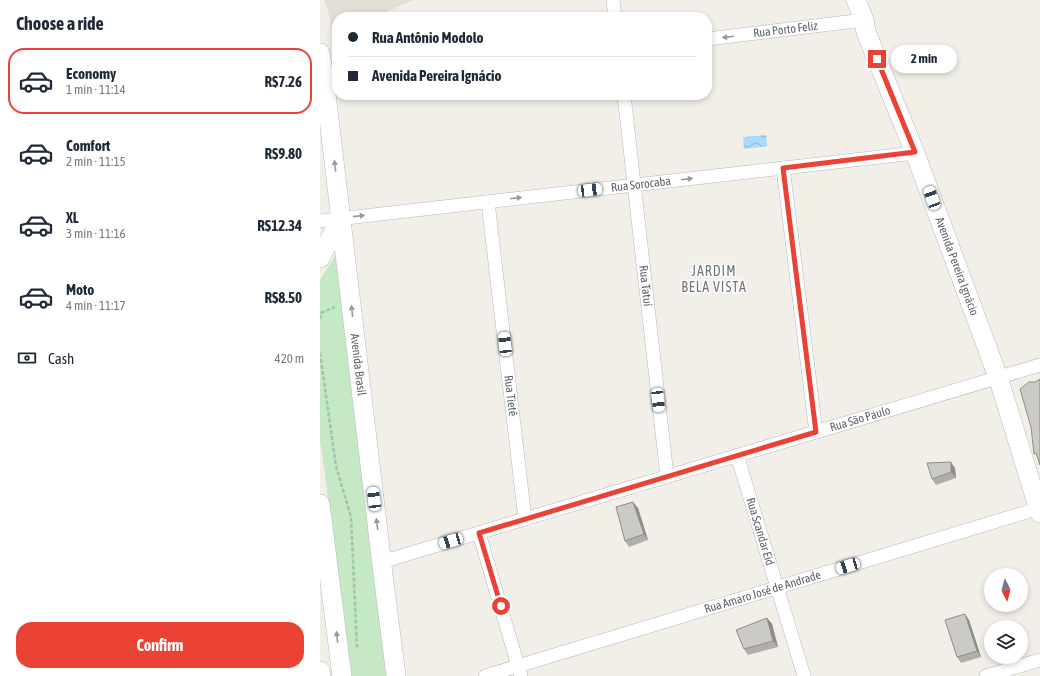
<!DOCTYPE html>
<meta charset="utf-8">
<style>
:root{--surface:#fff;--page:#f6f6f7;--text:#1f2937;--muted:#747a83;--line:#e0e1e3;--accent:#ea4335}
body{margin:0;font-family:"Asap Condensed",sans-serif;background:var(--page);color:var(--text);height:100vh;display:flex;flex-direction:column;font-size:15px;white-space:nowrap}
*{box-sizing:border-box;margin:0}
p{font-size:13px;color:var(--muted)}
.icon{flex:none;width:22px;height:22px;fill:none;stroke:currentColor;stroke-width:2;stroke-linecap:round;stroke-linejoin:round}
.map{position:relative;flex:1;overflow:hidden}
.details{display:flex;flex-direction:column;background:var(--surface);width:320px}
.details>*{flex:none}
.banner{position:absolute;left:12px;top:12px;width:380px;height:88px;border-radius:16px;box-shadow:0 2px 6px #0003;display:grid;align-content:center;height:88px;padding:0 16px;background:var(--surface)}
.needle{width:26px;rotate:174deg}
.controls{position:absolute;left:664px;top:568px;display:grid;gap:8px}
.controls a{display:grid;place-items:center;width:44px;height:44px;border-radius:50%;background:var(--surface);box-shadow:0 2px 6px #0003;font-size:20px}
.end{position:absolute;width:18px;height:18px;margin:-9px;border:5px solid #ea4335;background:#fff;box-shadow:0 0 0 2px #fff}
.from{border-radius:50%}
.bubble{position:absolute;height:28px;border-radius:14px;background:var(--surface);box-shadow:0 2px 6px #0003;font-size:13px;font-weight:700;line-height:28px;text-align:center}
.car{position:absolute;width:12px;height:24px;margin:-12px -6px;border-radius:5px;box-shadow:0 0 3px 1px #0007;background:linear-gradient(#fff 24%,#345 0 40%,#fff 0 76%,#345 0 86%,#fff 0)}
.banner b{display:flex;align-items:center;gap:14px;height:38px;font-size:15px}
.banner b+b{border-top:1px solid var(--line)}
.banner i{width:10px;height:10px;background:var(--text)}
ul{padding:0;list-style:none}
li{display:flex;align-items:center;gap:12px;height:66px;margin:0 8px 6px;padding:0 8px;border:2px solid transparent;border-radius:16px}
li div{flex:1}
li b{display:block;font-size:15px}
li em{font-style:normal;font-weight:700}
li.active{border-color:var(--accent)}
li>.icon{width:36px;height:36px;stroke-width:1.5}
h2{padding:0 16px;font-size:18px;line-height:48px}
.pay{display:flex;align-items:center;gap:10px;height:44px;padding:0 16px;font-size:15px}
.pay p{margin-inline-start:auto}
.action{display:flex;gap:8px;margin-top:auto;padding:8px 16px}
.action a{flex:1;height:46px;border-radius:16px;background:var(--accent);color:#fff;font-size:16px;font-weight:700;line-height:46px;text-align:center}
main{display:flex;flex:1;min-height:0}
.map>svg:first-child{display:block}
.education{fill:#e1ded6}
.green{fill:#c5e8c5}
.water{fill:url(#water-waves)}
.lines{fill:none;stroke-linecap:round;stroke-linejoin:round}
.street-casing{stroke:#b5b8bc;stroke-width:14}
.secondary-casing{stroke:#b6babf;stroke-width:20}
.path{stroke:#9cc7a9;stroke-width:2.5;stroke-dasharray:4 2;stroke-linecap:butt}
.street{stroke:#fff;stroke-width:13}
.secondary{stroke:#fff;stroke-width:19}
.wall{fill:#afaea9}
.shaded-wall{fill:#8f8d8a}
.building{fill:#cccac5;stroke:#8f8d8a}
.oneway{fill:#979a9d}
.route{stroke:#ea4335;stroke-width:5}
.labels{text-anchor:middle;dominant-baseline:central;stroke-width:3;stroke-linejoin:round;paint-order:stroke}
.street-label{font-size:12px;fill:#5f6368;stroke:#fff}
.quarter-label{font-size:14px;letter-spacing:1px;fill:#70757a;stroke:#fff}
</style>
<main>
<section class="details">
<h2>Choose a ride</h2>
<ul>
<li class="active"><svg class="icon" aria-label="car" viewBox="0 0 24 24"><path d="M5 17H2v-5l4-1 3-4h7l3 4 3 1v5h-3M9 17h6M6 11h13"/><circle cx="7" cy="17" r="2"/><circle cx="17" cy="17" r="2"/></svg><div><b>Economy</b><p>1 min · 11:14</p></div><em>R$7.26</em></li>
<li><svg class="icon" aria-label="car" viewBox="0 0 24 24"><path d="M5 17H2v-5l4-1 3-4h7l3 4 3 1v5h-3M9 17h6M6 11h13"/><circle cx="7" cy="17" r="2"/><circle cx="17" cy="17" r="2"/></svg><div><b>Comfort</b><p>2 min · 11:15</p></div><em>R$9.80</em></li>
<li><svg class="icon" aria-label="car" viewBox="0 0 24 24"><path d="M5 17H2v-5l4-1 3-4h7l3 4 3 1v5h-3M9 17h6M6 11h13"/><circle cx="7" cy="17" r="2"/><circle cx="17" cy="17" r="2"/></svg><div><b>XL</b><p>3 min · 11:16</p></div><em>R$12.34</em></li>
<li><svg class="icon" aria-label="car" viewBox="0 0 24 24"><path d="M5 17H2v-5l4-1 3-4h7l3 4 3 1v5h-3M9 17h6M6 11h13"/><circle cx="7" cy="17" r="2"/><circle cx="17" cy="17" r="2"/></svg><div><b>Moto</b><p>4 min · 11:17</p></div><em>R$8.50</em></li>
</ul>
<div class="pay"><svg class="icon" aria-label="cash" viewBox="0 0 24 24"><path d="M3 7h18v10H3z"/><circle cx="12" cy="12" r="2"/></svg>Cash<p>420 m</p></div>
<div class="action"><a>Confirm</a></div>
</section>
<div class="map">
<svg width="720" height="676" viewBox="0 0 720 676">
<defs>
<pattern id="water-waves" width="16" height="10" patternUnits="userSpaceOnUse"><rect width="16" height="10" fill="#aadaff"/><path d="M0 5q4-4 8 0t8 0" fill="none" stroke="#8eb4d2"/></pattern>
</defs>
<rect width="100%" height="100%" fill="#f1efe8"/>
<path class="education" d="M4,0H93L55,17H17V33L13,35L9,14Z"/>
<path class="green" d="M18,251L74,676H30L10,526L7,489L0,440V280Z"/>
<path class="water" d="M446,135L447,146L424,149L423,137Z"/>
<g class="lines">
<g class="street-casing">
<g id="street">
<path d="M293,0L295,17"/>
<path id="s1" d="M387,39L544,20"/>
<path id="s2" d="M304,95L347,476"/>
<path d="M463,168L496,432"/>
<path id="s3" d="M168,202L205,519"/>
<path id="s4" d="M0,221L595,153"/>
<path id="s5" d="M417,455L484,676"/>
<path d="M159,533L201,676"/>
<path id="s6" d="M61,562L720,365"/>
<path id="s7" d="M165,676L720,508"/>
<path d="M666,676L720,660"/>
</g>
</g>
<g class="secondary-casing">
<g id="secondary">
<path id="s8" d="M536,0L544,20L546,32L595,153L678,377L720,513"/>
<path id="s9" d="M0,53L4,77L63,574L76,676"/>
<path d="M0,258L21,218"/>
<path d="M0,504L22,676"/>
<path d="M0,671L1,676"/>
</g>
</g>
<path class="path" d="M0,319L1,313L15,307
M0,353L16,466L31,517L37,648"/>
<use href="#street" class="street"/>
<use href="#secondary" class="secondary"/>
</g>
<path class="wall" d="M635,468L636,478L616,485L612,479Z
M313,502L318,508L328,540L309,547L305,541Z
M447,618L452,624L458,647L428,655L424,649Z
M649,620L661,657L641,663L637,657Z"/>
<path class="shaded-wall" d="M631,462L635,468L636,478L631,472Z
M313,502L318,508L328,540L324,534Z
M645,614L649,620L661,657L657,651Z
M447,618L452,624L458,647L453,641Z"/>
<path class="building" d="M720,379V465L716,453L714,454L711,427L700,389L709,382H715Z
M631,462V472L612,479L607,463Z
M313,502L324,534L305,541L296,507Z
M645,614L657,651L637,657L625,620Z
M447,618L453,641L424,649L416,630Z"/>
<defs><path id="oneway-solid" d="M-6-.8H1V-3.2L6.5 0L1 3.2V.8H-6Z"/></defs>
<g class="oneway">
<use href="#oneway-solid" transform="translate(408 37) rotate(173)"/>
<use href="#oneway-solid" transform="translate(15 166) rotate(-97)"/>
<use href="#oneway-solid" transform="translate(367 179) rotate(-7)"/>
<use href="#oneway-solid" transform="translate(196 198) rotate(-7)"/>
<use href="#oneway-solid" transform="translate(39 216) rotate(-6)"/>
<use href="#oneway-solid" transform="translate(32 311) rotate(-97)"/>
<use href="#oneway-solid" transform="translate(57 524) rotate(-97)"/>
<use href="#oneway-solid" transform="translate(17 637) rotate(-97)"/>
</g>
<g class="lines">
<path class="route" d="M181,606L159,533L496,432L463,168L595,152L557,59"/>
</g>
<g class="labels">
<g class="street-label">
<text stroke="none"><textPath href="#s1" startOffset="79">Rua Porto Feliz</textPath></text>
<text stroke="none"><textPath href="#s4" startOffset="323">Rua Sorocaba</textPath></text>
<text stroke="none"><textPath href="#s8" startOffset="285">Avenida Pereira Ignácio</textPath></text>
<text stroke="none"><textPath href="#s2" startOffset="192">Rua Tatuí</textPath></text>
<text stroke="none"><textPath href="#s9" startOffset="314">Avenida Brasil</textPath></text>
<text stroke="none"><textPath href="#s3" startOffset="195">Rua Tietê</textPath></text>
<text stroke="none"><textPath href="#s6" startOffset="500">Rua São Paulo</textPath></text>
<text stroke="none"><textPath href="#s5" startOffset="80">Rua Scandar Eid</textPath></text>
<text stroke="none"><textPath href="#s7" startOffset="290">Rua Amaro José de Andrade</textPath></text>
</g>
<g class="quarter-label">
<text x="394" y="271">JARDIM<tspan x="394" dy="16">BELA VISTA</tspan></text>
</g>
</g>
</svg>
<div class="controls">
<a><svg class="needle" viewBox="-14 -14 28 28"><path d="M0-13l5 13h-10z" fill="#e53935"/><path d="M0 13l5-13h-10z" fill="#747a83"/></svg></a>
<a><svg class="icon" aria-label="layers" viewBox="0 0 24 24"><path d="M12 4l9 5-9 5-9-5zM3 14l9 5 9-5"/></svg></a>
</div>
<i class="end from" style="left:181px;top:606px"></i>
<i class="end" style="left:557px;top:59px"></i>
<div class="bubble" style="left:571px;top:45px;width:66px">2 min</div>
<i class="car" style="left:270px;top:190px;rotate:83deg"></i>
<i class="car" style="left:612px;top:198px;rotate:340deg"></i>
<i class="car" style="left:185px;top:344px;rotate:354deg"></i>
<i class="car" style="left:338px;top:400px;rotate:174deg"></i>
<i class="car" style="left:54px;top:499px;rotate:353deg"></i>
<i class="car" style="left:131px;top:541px;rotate:253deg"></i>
<i class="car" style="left:528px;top:566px;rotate:253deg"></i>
<div class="banner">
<b><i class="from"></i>Rua Antônio Modolo</b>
<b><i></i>Avenida Pereira Ignácio</b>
</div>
</div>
</main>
